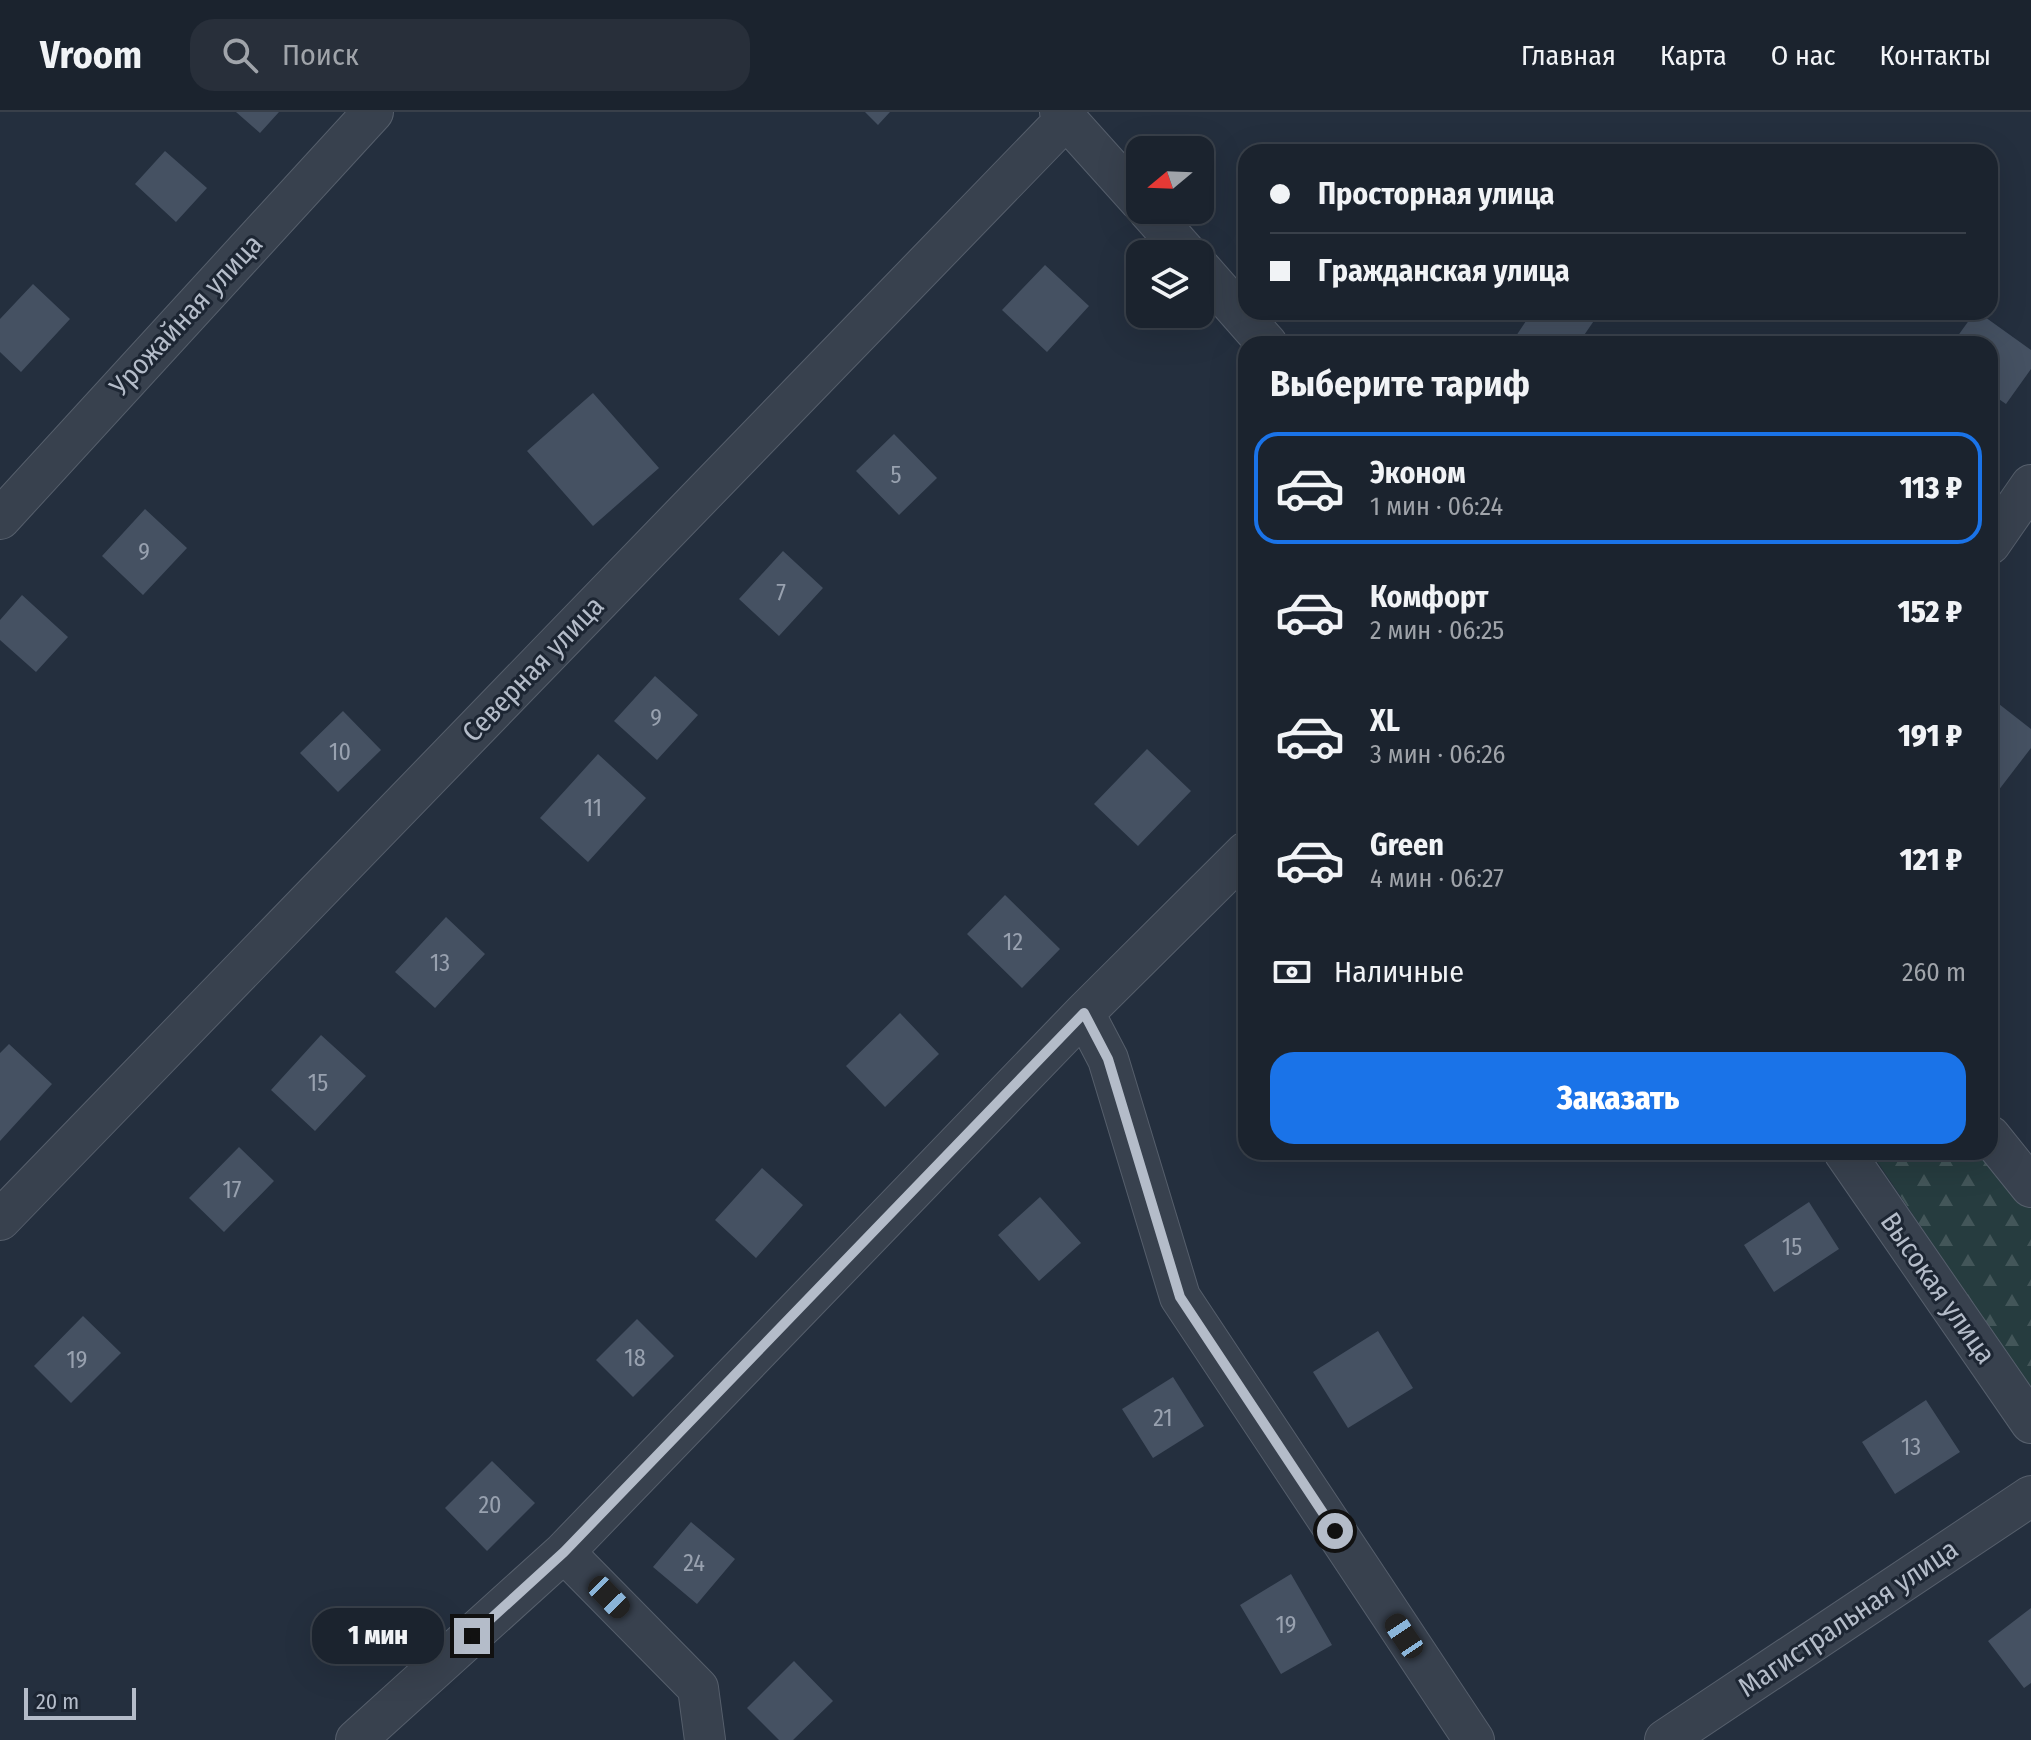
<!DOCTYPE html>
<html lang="ru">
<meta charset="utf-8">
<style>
:root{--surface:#1b232e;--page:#282f3a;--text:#f1f3f6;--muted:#a0a4aa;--line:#39404a;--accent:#1a73e8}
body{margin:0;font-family:"Fira Sans Condensed",sans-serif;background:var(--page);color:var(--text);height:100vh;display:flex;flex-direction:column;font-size:30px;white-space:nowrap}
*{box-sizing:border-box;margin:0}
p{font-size:26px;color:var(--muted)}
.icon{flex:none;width:44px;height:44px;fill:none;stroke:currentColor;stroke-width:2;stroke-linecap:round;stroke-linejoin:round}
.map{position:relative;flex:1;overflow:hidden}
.drawer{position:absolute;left:1238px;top:224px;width:760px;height:824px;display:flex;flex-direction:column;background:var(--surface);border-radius:24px;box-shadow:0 8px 32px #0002,0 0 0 2px var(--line)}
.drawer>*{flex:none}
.top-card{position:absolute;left:1238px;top:32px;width:760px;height:176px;border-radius:24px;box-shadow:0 8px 32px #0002,0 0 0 2px var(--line);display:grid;align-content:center;height:176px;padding:0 32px;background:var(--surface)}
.needle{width:52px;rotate:251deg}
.fabs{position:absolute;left:1126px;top:24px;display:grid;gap:16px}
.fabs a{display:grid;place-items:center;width:88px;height:88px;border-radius:16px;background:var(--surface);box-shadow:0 8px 32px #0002,0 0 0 2px var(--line);font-size:40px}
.scale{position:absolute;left:24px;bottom:20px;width:112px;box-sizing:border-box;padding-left:8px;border:4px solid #b4bcc9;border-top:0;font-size:22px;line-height:28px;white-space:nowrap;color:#b4bcc9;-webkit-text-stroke:6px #1d2633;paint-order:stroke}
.end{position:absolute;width:36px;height:36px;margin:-18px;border:10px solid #b4bcc9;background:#111;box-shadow:0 0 0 4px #111}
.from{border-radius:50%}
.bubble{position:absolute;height:56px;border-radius:24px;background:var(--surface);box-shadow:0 8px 32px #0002,0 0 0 2px var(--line);font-size:26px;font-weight:800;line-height:56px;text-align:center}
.car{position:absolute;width:24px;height:48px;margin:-24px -12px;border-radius:10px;box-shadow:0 0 6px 2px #0007;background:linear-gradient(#222 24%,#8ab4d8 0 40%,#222 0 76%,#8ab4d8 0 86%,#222 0)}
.top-card b{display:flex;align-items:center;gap:28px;height:76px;font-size:30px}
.top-card b+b{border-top:2px solid var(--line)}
.top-card i{width:20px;height:20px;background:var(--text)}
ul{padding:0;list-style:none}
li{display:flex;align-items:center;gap:24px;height:112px;margin:0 16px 12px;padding:0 16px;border:4px solid transparent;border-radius:24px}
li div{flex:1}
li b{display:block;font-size:30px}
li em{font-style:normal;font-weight:800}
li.current{border-color:var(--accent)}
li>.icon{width:72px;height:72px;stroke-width:1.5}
h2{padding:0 32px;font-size:36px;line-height:96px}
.pay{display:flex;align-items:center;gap:20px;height:88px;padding:0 32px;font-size:30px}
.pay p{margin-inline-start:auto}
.primary-button{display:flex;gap:16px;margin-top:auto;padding:16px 32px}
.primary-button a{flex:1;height:92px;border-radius:24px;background:var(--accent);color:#fff;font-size:32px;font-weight:800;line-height:92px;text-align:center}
header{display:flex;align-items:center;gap:48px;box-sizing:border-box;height:112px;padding:0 40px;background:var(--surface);border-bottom:2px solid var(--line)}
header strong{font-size:38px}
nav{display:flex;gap:44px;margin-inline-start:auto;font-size:28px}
.search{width:560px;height:72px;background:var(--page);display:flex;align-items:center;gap:20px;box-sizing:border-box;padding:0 28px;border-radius:24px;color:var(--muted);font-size:30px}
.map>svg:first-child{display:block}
.forest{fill:url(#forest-firs)}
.building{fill:#455162}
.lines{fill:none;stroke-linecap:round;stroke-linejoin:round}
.street-casing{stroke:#565f6c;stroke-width:42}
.street{stroke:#38414e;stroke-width:40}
.route{stroke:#b4bcc9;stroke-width:10}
.labels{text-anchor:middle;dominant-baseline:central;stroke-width:6;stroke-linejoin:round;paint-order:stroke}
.number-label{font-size:24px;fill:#98a1af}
.street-label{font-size:28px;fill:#b4bcc9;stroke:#1d2633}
</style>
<header>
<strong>Vroom</strong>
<div class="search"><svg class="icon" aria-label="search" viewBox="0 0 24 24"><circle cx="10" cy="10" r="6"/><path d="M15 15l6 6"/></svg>Поиск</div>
<nav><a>Главная</a><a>Карта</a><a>О нас</a><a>Контакты</a></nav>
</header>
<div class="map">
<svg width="2031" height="1628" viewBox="0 0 2031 1628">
<defs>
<pattern id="forest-firs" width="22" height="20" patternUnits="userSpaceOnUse" patternTransform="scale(2)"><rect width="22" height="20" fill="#263c3f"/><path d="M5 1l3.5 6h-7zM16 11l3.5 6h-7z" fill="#435659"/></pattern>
</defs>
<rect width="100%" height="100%" fill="#242f3e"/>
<path class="forest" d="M1990,1039L2031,1097V1279L1871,1040Z"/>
<path class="building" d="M236,0H279L260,21Z
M865,0H890L878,13Z
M165,39L207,76L176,110L135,72Z
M1045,153L1089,194L1047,240L1002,198Z
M33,172L70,207L21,260L0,240V207Z
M1532,200H1600L1578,232H1521L1514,227Z
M1975,200H1978L2031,238V257L2006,292L1990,281V232H1952Z
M593,281L659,356L593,414L527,339Z
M894,322L937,366L899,403L856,359Z
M145,397L187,436L143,483L102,444Z
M783,439L823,476L779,524L739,487Z
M22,483L68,525L36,560L0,528V508Z
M655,564L698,603L657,648L614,609Z
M1990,585L2031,617V636L1998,679L1990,672Z
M343,599L381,638L338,680L300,641Z
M1147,637L1191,679L1138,734L1094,692Z
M598,642L646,686L588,750L540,706Z
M1005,783L1060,837L1022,876L967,822Z
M446,805L485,842L435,896L395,860Z
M900,901L939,942L885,995L846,954Z
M321,923L366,964L315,1019L271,978Z
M9,932L52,972L0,1029V941Z
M239,1035L274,1069L224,1120L189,1086Z
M762,1056L803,1093L756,1146L715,1108Z
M1040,1085L1081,1131L1039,1169L998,1123Z
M1809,1090L1839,1137L1774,1180L1744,1133Z
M83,1204L121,1241L71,1291L34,1254Z
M637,1207L674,1244L633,1285L596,1248Z
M1378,1219L1413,1276L1348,1316L1313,1260Z
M1173,1265L1204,1314L1153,1346L1122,1297Z
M1926,1288L1960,1340L1895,1382L1862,1330Z
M492,1349L535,1391L487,1439L445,1396Z
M691,1410L735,1447L697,1492L653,1455Z
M1291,1462L1332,1533L1281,1562L1240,1493Z
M2031,1496V1571L2024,1576L1988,1529Z
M794,1549L833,1589L793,1628H779L747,1596Z"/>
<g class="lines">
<g class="street-casing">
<path id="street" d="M1060,0L1140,89
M1148,98L1187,142
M1200,156L1267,232
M0,407L373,0
M1990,432L2031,373
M1084,901L1108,947L1180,1185L1474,1628
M1990,1024L2031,1075
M1844,1040L2031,1311
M0,1108L1067,6
M564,1440L698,1576L705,1628
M356,1628L564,1440L1084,901L1246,740
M1665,1628L2031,1384"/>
</g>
<use href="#street" class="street"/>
</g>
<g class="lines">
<path class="route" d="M472,1524L564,1440L1084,901L1108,947L1180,1185L1335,1419"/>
</g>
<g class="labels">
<g class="number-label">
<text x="896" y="363">5</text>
<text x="144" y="440">9</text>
<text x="781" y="481">7</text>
<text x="656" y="606">9</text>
<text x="340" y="640">10</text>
<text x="593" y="696">11</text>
<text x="1013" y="830">12</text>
<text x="440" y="851">13</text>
<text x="318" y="971">15</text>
<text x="232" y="1078">17</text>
<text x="1792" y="1135">15</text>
<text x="635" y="1246">18</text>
<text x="77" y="1248">19</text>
<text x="1163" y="1306">21</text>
<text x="1911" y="1335">13</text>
<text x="490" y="1393">20</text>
<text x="694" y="1451">24</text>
<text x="1286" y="1513">19</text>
</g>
<g class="street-label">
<text transform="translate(186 203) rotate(-47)">Урожайная улица</text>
<text transform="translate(533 557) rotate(-46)">Северная улица</text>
<text transform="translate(1938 1176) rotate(55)">Высокая улица</text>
<text transform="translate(1848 1506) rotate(-34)">Магистральная улица</text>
</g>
</g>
</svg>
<div class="fabs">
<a><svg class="needle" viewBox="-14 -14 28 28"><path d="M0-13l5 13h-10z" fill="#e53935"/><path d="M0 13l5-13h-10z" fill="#a0a4aa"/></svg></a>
<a><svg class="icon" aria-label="layers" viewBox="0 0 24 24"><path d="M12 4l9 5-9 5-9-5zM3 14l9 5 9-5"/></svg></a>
</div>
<div class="scale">20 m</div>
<i class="end from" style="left:1335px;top:1419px"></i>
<i class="end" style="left:472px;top:1524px"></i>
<div class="bubble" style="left:312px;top:1496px;width:132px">1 мин</div>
<i class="car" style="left:609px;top:1485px;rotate:136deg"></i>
<i class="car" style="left:1404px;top:1524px;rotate:326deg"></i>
<div class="top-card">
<b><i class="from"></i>Просторная улица</b>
<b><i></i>Гражданская улица</b>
</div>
<section class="drawer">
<h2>Выберите тариф</h2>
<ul>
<li class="current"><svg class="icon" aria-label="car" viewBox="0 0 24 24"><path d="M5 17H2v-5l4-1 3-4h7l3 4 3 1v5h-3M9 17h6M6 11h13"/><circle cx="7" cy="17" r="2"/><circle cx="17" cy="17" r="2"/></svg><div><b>Эконом</b><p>1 мин · 06:24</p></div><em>113 ₽</em></li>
<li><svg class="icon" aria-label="car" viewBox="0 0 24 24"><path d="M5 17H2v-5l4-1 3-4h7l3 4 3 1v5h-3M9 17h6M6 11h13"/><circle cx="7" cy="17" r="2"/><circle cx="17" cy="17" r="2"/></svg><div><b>Комфорт</b><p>2 мин · 06:25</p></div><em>152 ₽</em></li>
<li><svg class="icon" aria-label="car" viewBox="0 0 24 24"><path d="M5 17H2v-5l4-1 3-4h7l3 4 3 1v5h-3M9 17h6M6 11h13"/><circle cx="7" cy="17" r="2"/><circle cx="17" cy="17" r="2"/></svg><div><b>XL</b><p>3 мин · 06:26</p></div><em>191 ₽</em></li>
<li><svg class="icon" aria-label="car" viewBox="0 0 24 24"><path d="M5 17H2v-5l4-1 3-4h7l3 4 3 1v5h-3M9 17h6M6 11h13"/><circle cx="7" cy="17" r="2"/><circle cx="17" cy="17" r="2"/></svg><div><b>Green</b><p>4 мин · 06:27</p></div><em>121 ₽</em></li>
</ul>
<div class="pay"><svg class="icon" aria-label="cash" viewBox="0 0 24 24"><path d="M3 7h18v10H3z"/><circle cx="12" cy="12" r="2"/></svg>Наличные<p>260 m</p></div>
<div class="primary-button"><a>Заказать</a></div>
</section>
</div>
